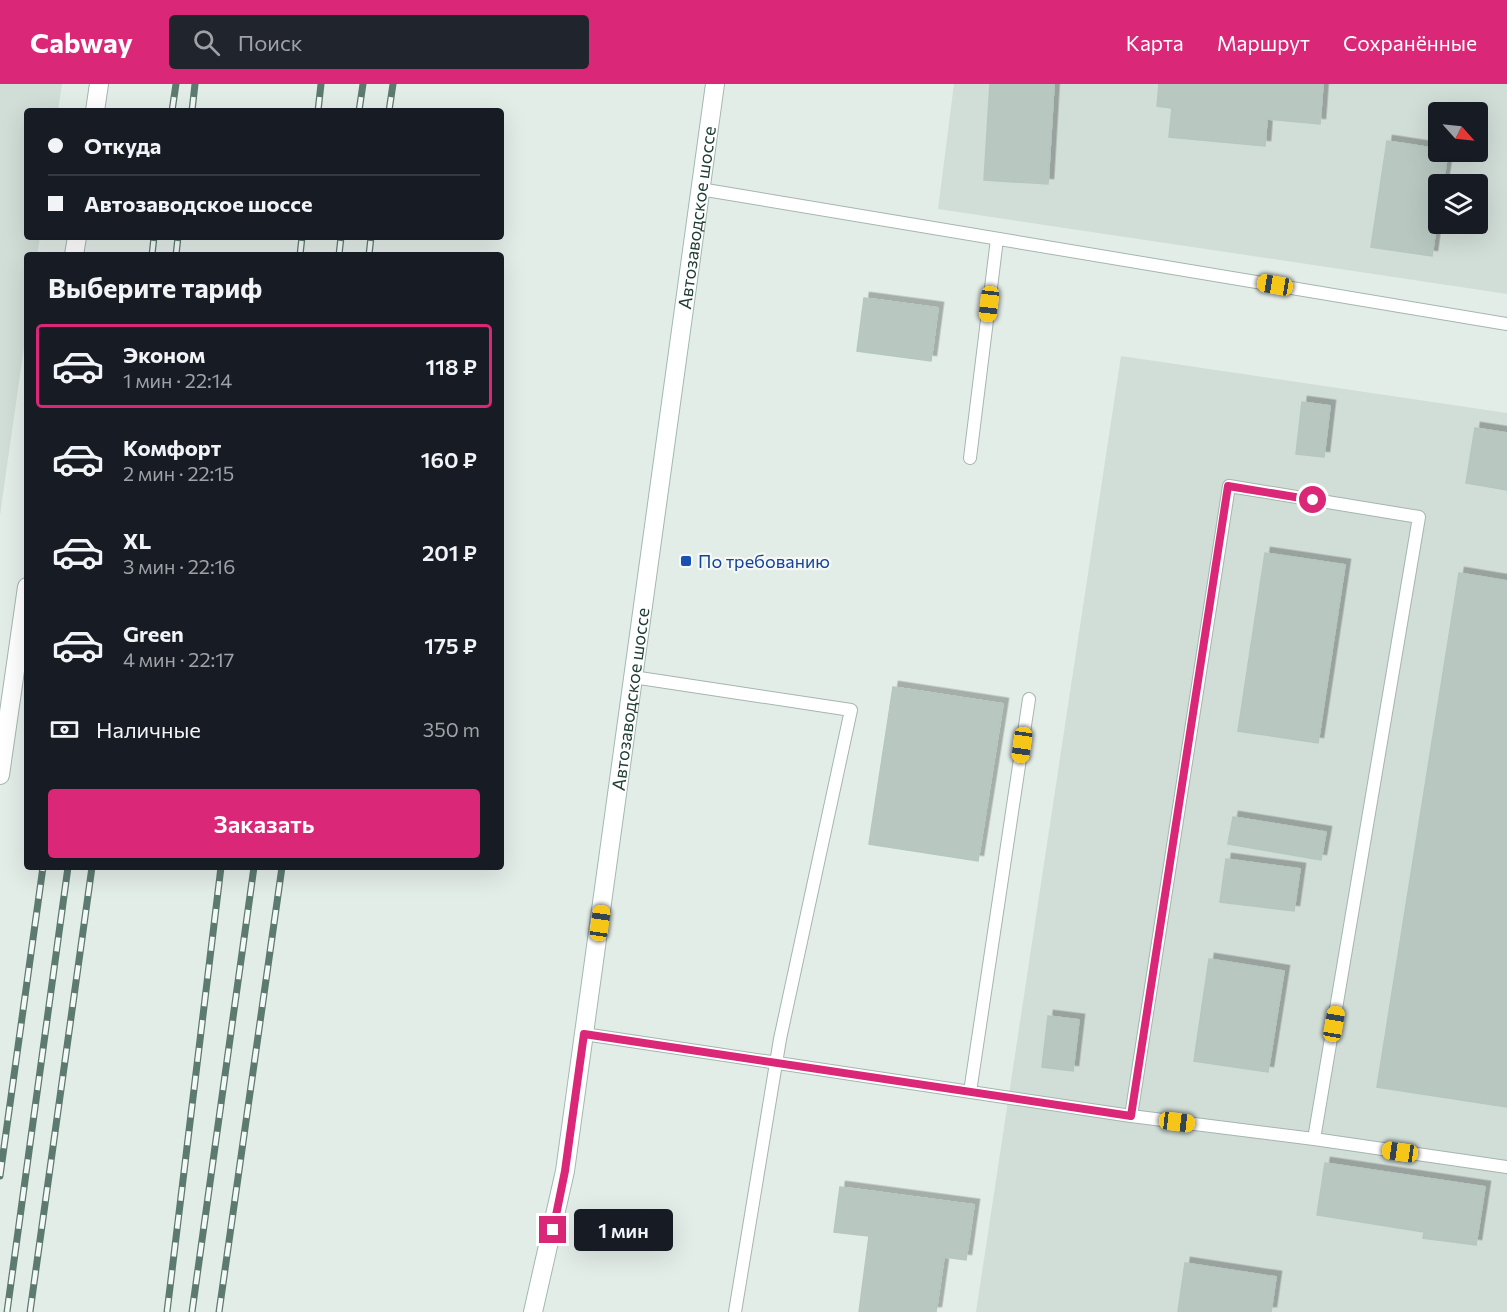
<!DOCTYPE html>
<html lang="ru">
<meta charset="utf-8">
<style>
:root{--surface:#171b24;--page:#20242c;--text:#f1f3f6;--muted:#9ea1a6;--line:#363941;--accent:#db2777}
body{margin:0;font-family:Commissioner,sans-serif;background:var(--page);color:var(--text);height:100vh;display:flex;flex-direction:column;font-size:22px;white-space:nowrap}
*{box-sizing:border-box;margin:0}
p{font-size:20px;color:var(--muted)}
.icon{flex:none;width:33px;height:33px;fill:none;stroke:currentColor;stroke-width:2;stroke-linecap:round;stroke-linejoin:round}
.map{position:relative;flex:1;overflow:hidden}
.drawer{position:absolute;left:24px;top:168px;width:480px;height:618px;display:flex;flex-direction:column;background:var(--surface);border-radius:6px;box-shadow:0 6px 24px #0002}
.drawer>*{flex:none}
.hud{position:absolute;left:24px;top:24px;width:480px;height:132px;border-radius:6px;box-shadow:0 6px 24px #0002;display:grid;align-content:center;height:132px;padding:0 24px;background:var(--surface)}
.needle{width:39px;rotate:117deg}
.controls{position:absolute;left:1428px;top:18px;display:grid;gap:12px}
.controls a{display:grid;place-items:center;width:60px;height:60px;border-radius:6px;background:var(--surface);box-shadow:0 6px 24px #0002;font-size:30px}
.end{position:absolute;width:27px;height:27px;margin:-14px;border:8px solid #db2777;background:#fff;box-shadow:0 0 0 3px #fff}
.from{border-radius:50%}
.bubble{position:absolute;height:42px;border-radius:6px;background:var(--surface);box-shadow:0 6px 24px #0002;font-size:20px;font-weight:600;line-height:42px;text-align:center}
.car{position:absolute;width:18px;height:36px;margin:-18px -9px;border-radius:8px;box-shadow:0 0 4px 2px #0007;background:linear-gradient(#f5c518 24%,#345 0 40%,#f5c518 0 76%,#345 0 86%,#f5c518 0)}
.hud b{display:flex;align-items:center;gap:21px;height:57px;font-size:22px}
.hud b+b{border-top:2px solid var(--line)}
.hud i{width:15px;height:15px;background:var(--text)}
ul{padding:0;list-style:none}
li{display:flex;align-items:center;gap:18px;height:84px;margin:0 12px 9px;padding:0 12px;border:3px solid transparent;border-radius:6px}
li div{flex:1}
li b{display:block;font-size:22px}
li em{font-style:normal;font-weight:600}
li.active{border-color:var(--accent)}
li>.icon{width:54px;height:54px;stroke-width:1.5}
h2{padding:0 24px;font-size:27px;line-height:72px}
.pay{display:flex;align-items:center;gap:15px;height:66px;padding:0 24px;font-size:22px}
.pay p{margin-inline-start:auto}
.primary-button{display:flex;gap:12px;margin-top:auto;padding:12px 24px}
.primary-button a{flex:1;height:69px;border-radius:6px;background:var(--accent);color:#fff;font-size:24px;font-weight:600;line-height:69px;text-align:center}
header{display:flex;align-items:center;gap:36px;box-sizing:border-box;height:84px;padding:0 30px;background:var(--accent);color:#fff}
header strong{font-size:28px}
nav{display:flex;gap:33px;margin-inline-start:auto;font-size:21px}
.search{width:420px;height:54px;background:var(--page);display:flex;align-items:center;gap:15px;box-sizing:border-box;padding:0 21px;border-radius:6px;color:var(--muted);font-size:22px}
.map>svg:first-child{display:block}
.built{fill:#d1ddd7;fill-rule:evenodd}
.building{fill:#b8c8c1;stroke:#b5c7bf;stroke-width:1.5;filter:url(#shadow)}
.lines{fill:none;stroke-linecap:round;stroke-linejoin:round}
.service-casing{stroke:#a5b5af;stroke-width:14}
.tertiary-casing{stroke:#a5b5af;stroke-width:20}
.secondary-casing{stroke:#a1b9b0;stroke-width:20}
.service{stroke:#fff;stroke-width:12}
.tertiary{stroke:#fff;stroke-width:18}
.secondary{stroke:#fff;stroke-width:18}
.rail-casing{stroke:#5d7a71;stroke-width:7}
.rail{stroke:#f4f9f7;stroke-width:4.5;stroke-dasharray:14;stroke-linecap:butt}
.route{stroke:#db2777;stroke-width:8}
.transit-dot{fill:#1a4fb4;stroke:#f4f9f7;stroke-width:2}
.labels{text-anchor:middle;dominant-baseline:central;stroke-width:4.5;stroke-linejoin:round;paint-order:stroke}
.street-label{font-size:18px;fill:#223f36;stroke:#f4f9f7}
.transit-label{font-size:18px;fill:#164399;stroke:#f4f9f7;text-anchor:start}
</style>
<header>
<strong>Cabway</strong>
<div class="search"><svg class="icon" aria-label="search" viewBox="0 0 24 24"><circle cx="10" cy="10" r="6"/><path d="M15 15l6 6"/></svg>Поиск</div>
<nav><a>Карта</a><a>Маршрут</a><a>Сохранённые</a></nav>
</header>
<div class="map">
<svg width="1507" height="1228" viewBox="0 0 1507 1228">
<defs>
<filter id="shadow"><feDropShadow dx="5.5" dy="-5.5" stdDeviation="0" flood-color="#0004"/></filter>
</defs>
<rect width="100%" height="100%" fill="#e3ede8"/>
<path class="built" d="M0,0H62L58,27H27V153H40L37,171H27V242L0,431Z
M954,0H1507V210L938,125ZM1438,28H1478V68H1438ZM1438,100H1478V140H1438Z
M1121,272L1507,329V1228H976Z"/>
<path class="building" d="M990,0H1054L1048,100L984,96Z
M1159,0H1323L1320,40L1267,35L1265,62L1169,53L1172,24L1157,22Z
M1387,57L1438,65V68H1448L1443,100H1438V130L1432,172L1371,163Z
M864,214L938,224L931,277L857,267Z
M1302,318L1330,322L1324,373L1296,370Z
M1475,344L1507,349V406L1466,399Z
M1265,469L1345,481L1318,659L1238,647Z
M1459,489L1507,497V1023L1377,1003Z
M893,603L1003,620L978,777L869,760Z
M1233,733L1326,748L1321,776L1228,760Z
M1226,775L1300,785L1294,827L1220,818Z
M1209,875L1284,887L1268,988L1194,977Z
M1048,932L1079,936L1073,987L1042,983Z
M1325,1079L1485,1103L1476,1161L1423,1154L1424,1148L1317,1131Z
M840,1103L974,1121L966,1176L944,1173L936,1228H859L869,1152L834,1148Z
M1185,1179L1276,1193L1271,1228H1178Z"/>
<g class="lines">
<g class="service-casing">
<path id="service" d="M700,105L1507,240
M970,374L997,155
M633,593L851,626L780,955L735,1228
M584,950L1131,1032L1314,1055L1507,1083
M970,1008L1029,615
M1131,1032L1229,402L1419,433L1314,1055"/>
</g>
<g class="tertiary-casing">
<path id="tertiary" d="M95,27L99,0
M74,171L77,153
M0,691L27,503"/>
</g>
<g class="secondary-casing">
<g id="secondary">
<path id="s1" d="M533,1228L565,1087L715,0"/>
</g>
</g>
<use href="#service" class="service"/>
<use href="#tertiary" class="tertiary"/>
<use href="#secondary" class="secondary"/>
<g class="rail-casing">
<path id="rail" d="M172,27L176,0
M192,27L195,0
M318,27L321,0
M359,27L363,0
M389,27L393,0
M152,171L154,153
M176,171L178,153
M300,171L302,153
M339,171L341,153
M369,171L371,153
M0,1092L43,783
M7,1228L68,783
M30,1228L92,783
M167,1228L221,783
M192,1228L254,783
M219,1228L282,783"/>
</g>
<use href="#rail" class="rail"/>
</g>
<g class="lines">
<path class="route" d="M553,1146L565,1087L584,950L1131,1032L1228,402L1313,416"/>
</g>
<rect class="transit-dot" x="680" y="471" width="12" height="12" rx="3"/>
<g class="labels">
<g class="street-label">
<text stroke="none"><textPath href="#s1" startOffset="1107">Автозаводское шоссе</textPath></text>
<text stroke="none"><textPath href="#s1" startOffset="621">Автозаводское шоссе</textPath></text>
</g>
<g class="transit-label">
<text x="698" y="477">По требованию</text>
</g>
</g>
</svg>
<div class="controls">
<a><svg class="needle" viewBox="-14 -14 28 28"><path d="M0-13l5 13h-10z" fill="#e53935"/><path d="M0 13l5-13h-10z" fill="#9ea1a6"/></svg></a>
<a><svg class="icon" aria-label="layers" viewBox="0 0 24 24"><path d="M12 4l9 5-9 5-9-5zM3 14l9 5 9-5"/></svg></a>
</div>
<i class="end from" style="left:1313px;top:416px"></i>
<i class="end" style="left:553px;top:1146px"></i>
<div class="bubble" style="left:574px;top:1125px;width:99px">1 мин</div>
<i class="car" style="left:1275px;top:201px;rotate:280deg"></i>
<i class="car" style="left:989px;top:220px;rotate:187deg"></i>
<i class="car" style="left:1022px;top:661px;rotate:188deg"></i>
<i class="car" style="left:600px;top:839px;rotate:8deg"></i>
<i class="car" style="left:1334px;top:940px;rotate:10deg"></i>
<i class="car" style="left:1177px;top:1038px;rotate:97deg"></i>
<i class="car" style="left:1400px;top:1068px;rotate:278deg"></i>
<div class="hud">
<b><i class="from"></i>Откуда</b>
<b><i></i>Автозаводское шоссе</b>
</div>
<section class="drawer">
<h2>Выберите тариф</h2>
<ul>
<li class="active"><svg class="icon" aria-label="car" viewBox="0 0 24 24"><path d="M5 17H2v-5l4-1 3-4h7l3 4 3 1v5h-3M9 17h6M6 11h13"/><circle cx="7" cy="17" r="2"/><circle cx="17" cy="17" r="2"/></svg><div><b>Эконом</b><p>1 мин · 22:14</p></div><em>118 ₽</em></li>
<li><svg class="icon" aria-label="car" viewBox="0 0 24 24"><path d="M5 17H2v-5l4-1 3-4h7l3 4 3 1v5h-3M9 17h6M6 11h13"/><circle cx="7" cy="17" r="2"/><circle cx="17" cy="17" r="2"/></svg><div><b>Комфорт</b><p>2 мин · 22:15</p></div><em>160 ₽</em></li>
<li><svg class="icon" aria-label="car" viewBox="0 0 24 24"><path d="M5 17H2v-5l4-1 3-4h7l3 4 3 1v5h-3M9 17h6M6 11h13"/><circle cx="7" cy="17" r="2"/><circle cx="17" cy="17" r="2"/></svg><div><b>XL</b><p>3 мин · 22:16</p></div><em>201 ₽</em></li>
<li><svg class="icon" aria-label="car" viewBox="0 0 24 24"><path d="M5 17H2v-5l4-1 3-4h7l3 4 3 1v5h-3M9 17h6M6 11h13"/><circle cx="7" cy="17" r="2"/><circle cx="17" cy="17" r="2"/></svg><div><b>Green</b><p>4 мин · 22:17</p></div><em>175 ₽</em></li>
</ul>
<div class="pay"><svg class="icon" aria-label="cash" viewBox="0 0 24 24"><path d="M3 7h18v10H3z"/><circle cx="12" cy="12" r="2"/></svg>Наличные<p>350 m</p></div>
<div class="primary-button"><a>Заказать</a></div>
</section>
</div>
